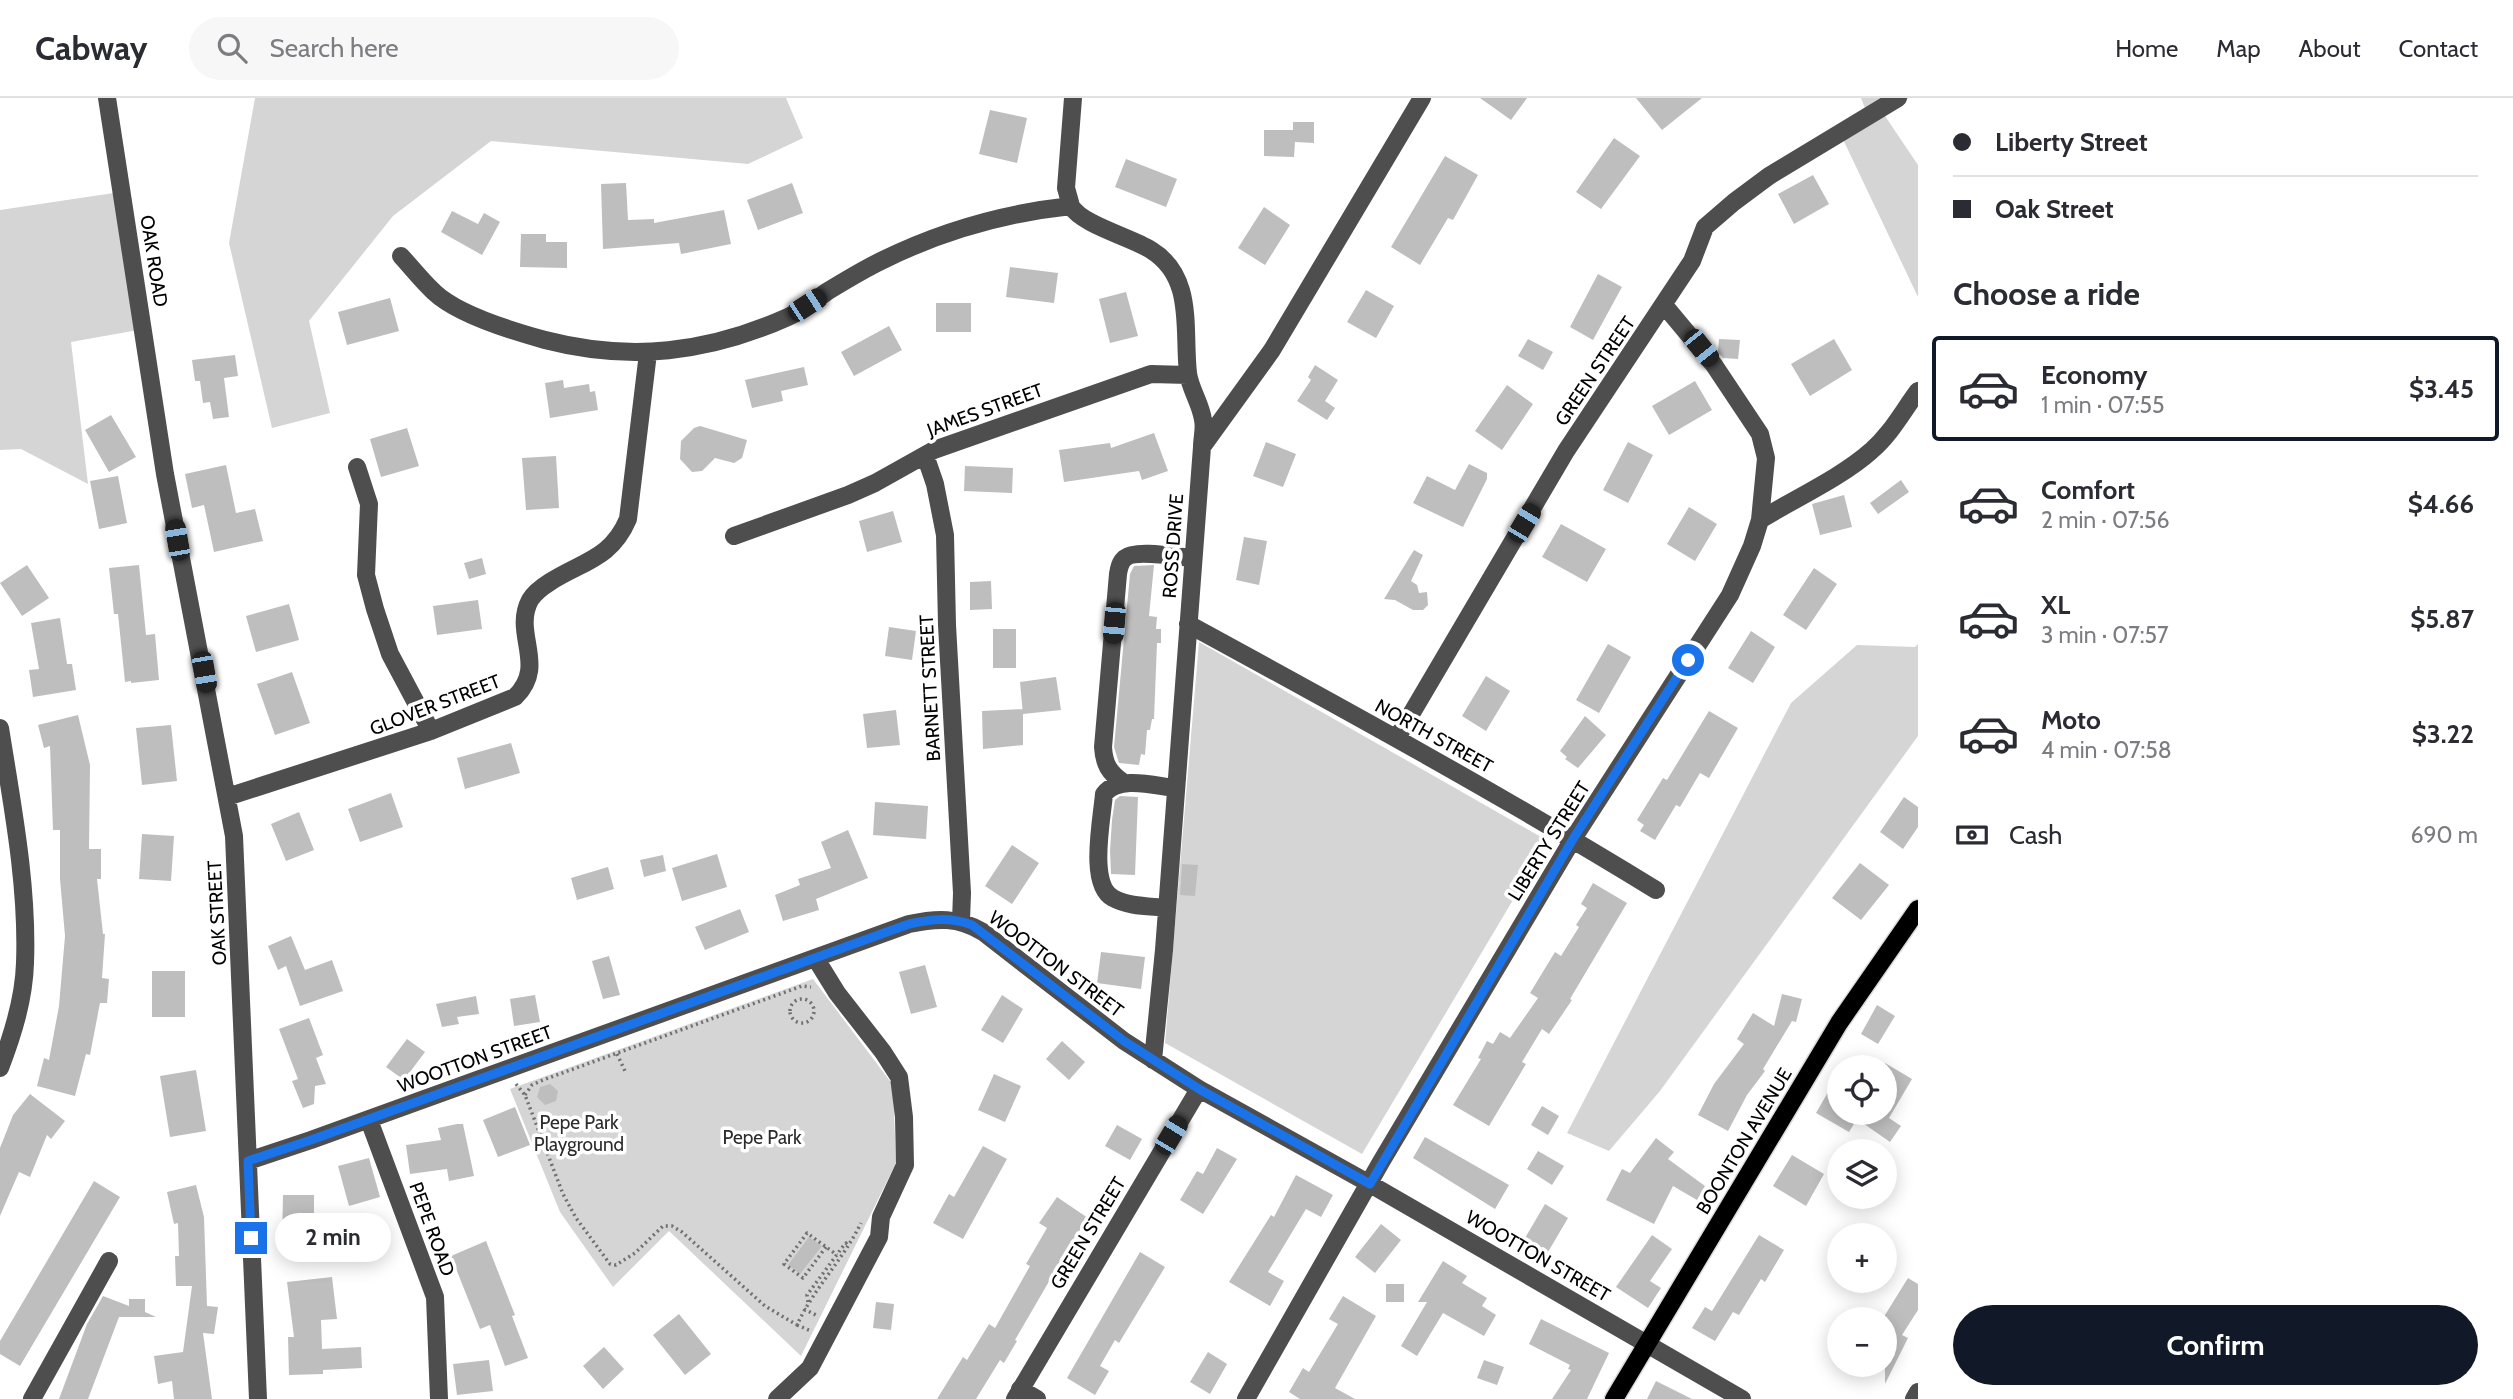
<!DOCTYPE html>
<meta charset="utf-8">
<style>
:root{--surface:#fff;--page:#f7f7f7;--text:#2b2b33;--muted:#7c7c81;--line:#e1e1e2;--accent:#111827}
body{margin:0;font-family:Cabin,sans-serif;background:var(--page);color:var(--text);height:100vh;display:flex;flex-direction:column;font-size:26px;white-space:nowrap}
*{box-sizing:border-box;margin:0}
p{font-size:23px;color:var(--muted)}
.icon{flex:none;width:38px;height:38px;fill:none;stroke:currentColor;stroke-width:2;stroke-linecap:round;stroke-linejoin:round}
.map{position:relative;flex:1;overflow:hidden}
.details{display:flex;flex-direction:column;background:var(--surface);width:595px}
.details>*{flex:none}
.banner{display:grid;align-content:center;height:154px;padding:0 35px;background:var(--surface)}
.buttons{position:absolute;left:1827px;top:957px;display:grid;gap:14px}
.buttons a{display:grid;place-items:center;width:70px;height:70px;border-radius:50%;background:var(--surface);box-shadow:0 4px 18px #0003;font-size:35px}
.end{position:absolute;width:32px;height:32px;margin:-16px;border:9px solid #1a73e8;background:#fff;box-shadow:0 0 0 4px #fff}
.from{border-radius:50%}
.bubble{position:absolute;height:49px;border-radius:24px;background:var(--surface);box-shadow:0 4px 18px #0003;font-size:23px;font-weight:800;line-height:49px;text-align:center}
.car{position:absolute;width:21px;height:42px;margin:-21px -10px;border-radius:9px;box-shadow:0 0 5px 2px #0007;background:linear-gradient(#222 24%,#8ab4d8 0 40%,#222 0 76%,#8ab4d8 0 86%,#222 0)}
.banner b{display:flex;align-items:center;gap:24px;height:66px;font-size:26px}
.banner b+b{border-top:2px solid var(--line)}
.banner i{width:18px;height:18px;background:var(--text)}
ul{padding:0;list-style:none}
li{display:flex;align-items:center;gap:21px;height:105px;margin:0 14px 10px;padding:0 21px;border:4px solid transparent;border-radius:7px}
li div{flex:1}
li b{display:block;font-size:26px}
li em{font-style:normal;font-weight:800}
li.active{border-color:var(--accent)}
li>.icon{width:63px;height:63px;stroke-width:1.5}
h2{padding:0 35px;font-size:32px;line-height:84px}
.pay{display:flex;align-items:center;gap:18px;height:77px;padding:0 35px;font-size:26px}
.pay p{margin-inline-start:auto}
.primary-button{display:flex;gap:14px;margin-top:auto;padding:14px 35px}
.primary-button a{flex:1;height:80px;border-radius:42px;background:var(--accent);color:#fff;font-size:28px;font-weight:800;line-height:80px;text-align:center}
header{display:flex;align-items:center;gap:42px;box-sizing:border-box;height:98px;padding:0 35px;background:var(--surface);border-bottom:2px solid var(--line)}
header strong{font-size:33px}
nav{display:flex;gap:38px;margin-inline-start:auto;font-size:24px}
.search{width:490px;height:63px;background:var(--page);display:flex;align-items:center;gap:18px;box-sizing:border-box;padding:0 24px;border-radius:38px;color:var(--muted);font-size:26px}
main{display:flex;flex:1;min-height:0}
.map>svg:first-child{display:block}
.green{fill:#d5d5d5}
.building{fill:#bebebe}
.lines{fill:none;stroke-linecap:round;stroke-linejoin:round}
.major-casing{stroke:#dbdbdb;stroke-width:21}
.path{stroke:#707070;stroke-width:3.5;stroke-dasharray:2 3.5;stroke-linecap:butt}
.minor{stroke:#4e4e4e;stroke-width:18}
.major{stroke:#000;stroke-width:18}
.route{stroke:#1a73e8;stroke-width:9}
.labels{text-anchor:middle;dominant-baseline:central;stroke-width:7;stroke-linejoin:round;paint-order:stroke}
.street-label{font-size:19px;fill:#000;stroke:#fff}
.park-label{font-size:19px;fill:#2c2c2c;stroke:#fff}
</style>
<header>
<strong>Cabway</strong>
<div class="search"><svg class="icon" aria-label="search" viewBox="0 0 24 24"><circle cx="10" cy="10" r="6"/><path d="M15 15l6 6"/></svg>Search here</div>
<nav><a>Home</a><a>Map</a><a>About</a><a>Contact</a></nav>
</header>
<main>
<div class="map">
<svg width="1918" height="1301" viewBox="0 0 1918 1301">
<rect width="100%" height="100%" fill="#fff"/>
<path class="green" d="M255,0H786L803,40L748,66L491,43L393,118L309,223L330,315L272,330L229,145Z
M1861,0H1909L1883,15L1918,67V199L1839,33L1868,18Z
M127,93L149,230L71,244L88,386L21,351L0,352V112Z
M1199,544L1548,743L1362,1056L1165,945Z
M1918,546V638L1660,993L1609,1053L1567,1035L1791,605L1857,547L1915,549Z
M813,881L893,987L896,1065L801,1258L669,1133L613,1189L560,1114L510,991Z"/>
<path class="building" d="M1480,0H1527L1511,22Z
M1636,0H1702L1662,32Z
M990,12L1027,20L1017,65L979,56Z
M1293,24H1314V45L1295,44L1294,59L1264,58V32H1293Z
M1614,40L1640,58L1601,111L1576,94Z
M1445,58L1478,77L1453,122L1448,120L1420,167L1391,149Z
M1126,61L1177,81L1166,109L1115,89Z
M1813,77L1829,106L1794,126L1778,96Z
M626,85L628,122L654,121V125L724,112L731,146L681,156L679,145L603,151L601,86Z
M792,85L803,115L758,132L747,102Z
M1264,109L1290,127L1265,167L1238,150Z
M452,113L478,126L484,115L500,124L482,157L441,134Z
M521,136H546V144H567V170L520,169Z
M1010,169L1058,175L1054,205L1006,199Z
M1598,176L1622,189L1593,242L1570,229Z
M1366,192L1394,208L1376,240L1347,224Z
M1126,194L1138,238L1110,245L1099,201Z
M390,200L399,233L347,247L338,214Z
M936,205H971V234H936Z
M889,228L902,252L854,278L841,254Z
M1528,241L1553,254L1543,272L1518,258Z
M1719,241L1740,242L1738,261L1723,260L1718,254Z
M1834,241L1852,272L1810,298L1791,266Z
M235,257L238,278L224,280L229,319L213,321L210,304L203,305L200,283H195L192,262Z
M1315,267L1338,282L1325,303L1335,310L1327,322L1297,303L1311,282L1308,279Z
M804,269L808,287L781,293L783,303L752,310L745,282Z
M563,282L564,290L589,286L590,294L595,293L598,312L550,320L545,285Z
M1695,283L1712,312L1669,337L1652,308Z
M1507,287L1533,306L1502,352L1475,333Z
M111,317L136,359L109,374L85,332Z
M700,328L747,342L742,360L734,365L715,360L702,373L692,374L680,361L681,343L694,330Z
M407,330L419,368L381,379L370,341Z
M1154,335L1168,373L1142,382L1139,373L1064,384L1059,352L1110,345L1111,350Z
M1266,344L1296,356L1283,389L1253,378Z
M1628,344L1653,357L1628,405L1603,392Z
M556,358L559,410L526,412L522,360Z
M1469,366L1487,375V381L1463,429L1413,405L1427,378L1455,392Z
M226,367L236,415L255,411L263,443L214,454L204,407L192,410L185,376Z
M965,368L1013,370L1012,395L964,393Z
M118,378L127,425L99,431L90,383Z
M1901,382L1909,394L1878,416L1870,405Z
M1844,397L1852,429L1820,437L1812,406Z
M1689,409L1717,426L1695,463L1667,446Z
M893,413L902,444L867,454L859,423Z
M1561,426L1606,451L1587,484L1542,459Z
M1244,439L1267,443L1259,487L1236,482Z
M1414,452L1423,457L1411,483L1417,487L1419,495L1427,494L1428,507L1423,512H1413L1395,502L1384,501Z
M482,460L486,476L469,481L464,465Z
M27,467L49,500L22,518L0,485Z
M139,467L146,537L155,536L159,582L131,585V583L125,584L118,516H114L109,470Z
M1154,467L1149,518L1157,519L1156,531H1161V545H1157L1154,621H1152L1150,632H1147L1145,657L1141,656L1139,667L1119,665L1114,649L1130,476L1134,468Z
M1814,470L1837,486L1806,532L1783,517Z
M991,483L992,511L970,512V484Z
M478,502L482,531L437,537L433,508Z
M289,506L299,542L256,554L246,518Z
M60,520L67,566H72L76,592L33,599L29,572L39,571L31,525Z
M889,529L916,533L912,562L885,558Z
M993,531H1016V570H993Z
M1751,533L1775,549L1753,585L1728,570Z
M1608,546L1631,559L1599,615L1576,602Z
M292,574L310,625L275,637L257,586Z
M1486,578L1510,593L1486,633L1462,618Z
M1056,579L1061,612L1023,616L1020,584Z
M1023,611V647L983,651L982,613Z
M896,612L900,647L867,650L863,616Z
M1709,613L1738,630L1709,680L1700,675L1680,709L1676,707L1655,742L1640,733L1644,727L1637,722L1663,680L1667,682Z
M78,617L90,667L89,751H101V781H97L103,836H105L102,880L109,881L107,905H100L90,957L86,956L75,998L37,988L44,960L49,962L59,908L65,838L60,781V732H53L50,648L44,650L38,627Z
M1585,618L1606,637L1578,670L1565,661L1567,659L1560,653Z
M171,627L177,683L142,687L136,630Z
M511,645L520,675L465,691L457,660Z
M391,695L403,729L360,744L348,711Z
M1120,698L1138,699L1135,777L1111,776L1110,753L1112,722L1115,702Z
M1904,699L1918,709V729L1903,751L1880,734Z
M875,704L928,708L926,741L873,737Z
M299,714L314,752L286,763L271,726Z
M848,732L868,780L816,801L819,812L783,823L775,797L800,787L798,781L831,770L821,744Z
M142,736L174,738L171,783L139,781Z
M1012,747L1039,765L1012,806L985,788Z
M717,756L727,789L682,803L672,770Z
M663,757L666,773L644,779L640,762Z
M1860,765L1889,787L1861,822L1832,800Z
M1182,766L1198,767L1195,798L1180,797Z
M608,769L614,791L577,802L571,780Z
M1593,785L1627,805L1570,901L1572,902L1549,936L1542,931L1522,964L1526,966L1489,1028L1453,1007L1481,961L1478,960L1487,943L1493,946L1500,934L1510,940L1538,900L1530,895L1555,854L1561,858L1579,829L1576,827L1587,810L1581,806Z
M740,811L749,834L705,852L695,829Z
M291,838L305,872L332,862L343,893L300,908L286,868L278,872L268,848Z
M1101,854L1145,859L1141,891L1097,885Z
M609,858L620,897L603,901L592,863Z
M925,867L937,909L911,916L899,874Z
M152,873H185V919H152Z
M1782,896L1802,901L1796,924L1792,923L1763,971L1765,973L1747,997L1728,1033L1698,1017L1714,986L1744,946L1737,941L1753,915L1774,928Z
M535,897L540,924L514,928L510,901Z
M1002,897L1023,911L1003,945L981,932Z
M476,898L479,916L457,919L459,926L442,929L436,906Z
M1877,907L1895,918L1878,946L1861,936Z
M309,920L323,957L316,960L326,986L315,988L314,1006L303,1010L292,983L298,981L279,931Z
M407,941L425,954L404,982L386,969Z
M1062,943L1085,964L1069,982L1046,961Z
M1885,965L1912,981L1889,1020L1901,1028L1890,1044L1857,1021L1849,1034L1816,1015L1839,975V1015H1885Z
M196,972L206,1033L170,1039L160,978Z
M994,976L1021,988L1005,1024L978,1012Z
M550,986L558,993L556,1003L545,1007L537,999L540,989Z
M30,996L65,1023L51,1041L47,1037L30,1079L19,1074L0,1118V1050L13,1017Z
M1542,1008L1559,1018L1548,1037L1531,1027Z
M515,1009L530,1047L498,1059L483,1022Z
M457,1026H463L474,1078L449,1083L447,1071L410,1076L406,1047L441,1042L438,1030Z
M1117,1027L1142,1041L1130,1062L1105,1048Z
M1425,1039L1509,1087L1495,1111L1413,1060Z
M1656,1040L1674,1054L1668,1061L1705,1088L1697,1102L1673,1088L1654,1126L1606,1102L1622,1071L1630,1075Z
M983,1048L1007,1061L963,1141L933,1125L949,1096L954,1099Z
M1217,1050L1237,1061L1203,1116L1180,1102L1197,1073L1203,1076Z
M1538,1053L1564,1068L1552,1087L1527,1071Z
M1792,1057L1824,1076L1806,1108L1773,1088Z
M369,1060L380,1099L349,1108L338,1068Z
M1296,1077L1333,1097L1321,1119L1306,1111L1268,1174L1284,1183L1270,1208L1229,1184L1271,1117L1274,1119Z
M94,1083L120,1099L20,1268L0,1256V1243Z
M196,1087L204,1119L207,1208L218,1209L214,1236L203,1235L212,1301H174L172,1283L158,1286L154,1258L183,1254L192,1188H176L175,1158H179L178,1125L174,1126L167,1094Z
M283,1097H314V1142H282Z
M1057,1099L1088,1120L1060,1161L1064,1163L1053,1181L1051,1180L1015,1242L1017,1243L1004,1265L1000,1262L976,1301H937L963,1259L967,1262L989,1226L995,1230L1030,1168L1026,1166L1047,1130L1039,1125Z
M1545,1106L1568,1120L1548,1154L1525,1140Z
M1381,1126L1401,1142L1375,1175L1355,1159Z
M1652,1137L1672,1151L1650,1183L1661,1190L1648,1210L1616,1189Z
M1759,1137L1784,1152L1765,1184L1761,1181L1739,1217L1733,1214L1715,1243L1692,1230L1705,1209L1712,1213Z
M809,1139L822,1148L800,1176L788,1167Z
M486,1143L515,1217L512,1218L528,1260L505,1268L490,1227L480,1231L451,1158Z
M1140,1154L1165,1169L1119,1245L1115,1242L1100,1268L1109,1273L1095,1297L1067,1280Z
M1443,1163L1467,1178L1462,1185L1487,1200L1482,1208L1496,1217L1484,1238L1443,1215L1417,1258L1401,1248L1427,1204H1418Z
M332,1179L337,1221L321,1222L322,1251L361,1249L362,1270L323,1272V1276L289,1277L288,1239H294L287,1184Z
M1908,1180L1918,1186V1212L1902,1237L1908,1240L1885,1286V1217Z
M1386,1186H1404V1204H1386Z
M103,1198L129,1208V1201H145V1214L156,1219H119L88,1301H59L87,1226Z
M1343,1198L1376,1218L1335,1290L1355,1301H1300L1289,1294L1303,1270L1309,1274L1338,1226L1329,1221Z
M876,1204L894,1206L891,1232L873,1230Z
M679,1216L711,1256L685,1277L653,1237Z
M1541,1221L1609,1255L1587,1301H1552L1571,1272L1568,1271L1570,1267L1529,1246Z
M604,1249L624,1271L603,1291L583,1268Z
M1208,1254L1227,1266L1210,1296L1190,1284Z
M489,1262L493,1293L457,1297L453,1266Z
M1484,1262L1504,1269L1497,1287L1477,1280Z
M1656,1283L1692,1301H1647Z"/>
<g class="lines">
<g class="major-casing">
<path id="major" d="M1614,1301L1839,925L1918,811"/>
</g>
<path class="path" d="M790 913a12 12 0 1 1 24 0a12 12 0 1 1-24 0Z
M617,956L625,973
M516,986L525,997L563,1096L576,1120L610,1166L616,1167L635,1155L663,1128H672L682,1134L765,1208L797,1227C814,1190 843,1162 861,1125
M525,997L532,987L543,982L802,888L811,889
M826,1149L803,1180L784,1166L807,1135L837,1157
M808,1204L807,1197L844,1147L846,1145L848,1148
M804,1211L818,1218
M797,1227L811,1233"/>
<path class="minor" d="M107,0L165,376L234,738L258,1301
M1071,108L1066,90L1073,0
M401,158C412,170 422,183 434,194C458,217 512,233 545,242C630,264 708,255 788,219C802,213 815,202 828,193C846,182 864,171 883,162C942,133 1006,115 1071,108C1082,127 1131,139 1151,152C1195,179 1183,232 1188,275C1190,291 1201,306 1203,322C1205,330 1202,340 1202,349
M925,357L935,386L945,437L947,527L962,795L961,823
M357,369L369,406L366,477L375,511L390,556L431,633
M1760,422C1794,401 1842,379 1871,353C1891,336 1903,313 1918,293
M734,438L848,397L875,385L934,352L1151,276L1188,277
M1188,526C1346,612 1503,698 1656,792
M0,630C12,706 28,787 25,865C24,901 13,936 0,970
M1397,640L1566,353L1692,163L1705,129L1734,104L1769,78L1898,0
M1124,685C1109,675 1104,666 1103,649L1118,476C1119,470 1120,464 1125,460C1135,451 1179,459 1193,460
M227,699L431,633L515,599C548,567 512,536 530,502C535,494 542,489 550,484C583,463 611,461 628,421L648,255
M1167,810C1150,808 1129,809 1113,800C1088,787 1102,721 1104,696C1119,677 1155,688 1176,690
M1153,962L1164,852L1202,349L1272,252L1422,0
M369,1022L435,1199L439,1301
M248,1063L311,1042L909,826C937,820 958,819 983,834L1124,943L1199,991L1370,1086L1742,1301
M1020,1291L1037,1301
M32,1301L109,1163
M777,1301L810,1270L879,1139L881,1119L905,1067L904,1019L899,979L883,954L837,895L816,861
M1015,1301L1199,991
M1246,1301L1381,1064L1573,741L1730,497L1752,448L1760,422L1766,360L1760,336L1714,267L1664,207
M1914,1301L1918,1294"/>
<use href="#major" class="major"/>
</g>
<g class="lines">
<path class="route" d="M251,1140L248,1063L311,1042L909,826C932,821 950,819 972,827L1124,943L1199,991L1370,1086L1573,741L1688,562"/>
</g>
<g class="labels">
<g class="street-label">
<text transform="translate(154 163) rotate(81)">OAK ROAD</text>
<text transform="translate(1595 273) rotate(-56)">GREEN STREET</text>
<text transform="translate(985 312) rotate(-20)">JAMES STREET</text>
<text transform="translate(1173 448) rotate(-86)">ROSS DRIVE</text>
<text transform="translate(930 590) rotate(-93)">BARNETT STREET</text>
<text transform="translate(435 607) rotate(-21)">GLOVER STREET</text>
<text transform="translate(1434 638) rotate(29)">NORTH STREET</text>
<text transform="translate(1549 743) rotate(-58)">LIBERTY STREET</text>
<text transform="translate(217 815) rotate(-93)">OAK STREET</text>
<text transform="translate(1056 866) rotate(37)">WOOTTON STREET</text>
<text transform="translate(475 961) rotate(-20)">WOOTTON STREET</text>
<text transform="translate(1744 1043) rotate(-59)">BOONTON AVENUE</text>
<text transform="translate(432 1131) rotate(70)">PEPE ROAD</text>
<text transform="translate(1088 1135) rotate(-59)">GREEN STREET</text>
<text transform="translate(1538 1158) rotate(30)">WOOTTON STREET</text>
</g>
<g class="park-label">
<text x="579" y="1024">Pepe Park<tspan x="579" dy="22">Playground</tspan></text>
<text x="762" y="1039">Pepe Park</text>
</g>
</g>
</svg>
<div class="buttons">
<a><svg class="icon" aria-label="locate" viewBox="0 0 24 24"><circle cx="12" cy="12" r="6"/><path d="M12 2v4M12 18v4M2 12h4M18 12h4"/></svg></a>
<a><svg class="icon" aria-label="layers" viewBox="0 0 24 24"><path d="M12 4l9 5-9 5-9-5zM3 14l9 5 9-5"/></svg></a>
<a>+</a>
<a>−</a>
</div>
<i class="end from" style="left:1688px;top:562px"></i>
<i class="end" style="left:251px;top:1140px"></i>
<div class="bubble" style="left:275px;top:1115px;width:116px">2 min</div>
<i class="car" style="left:807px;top:207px;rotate:57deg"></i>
<i class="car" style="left:1701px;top:250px;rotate:141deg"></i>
<i class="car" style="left:1524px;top:425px;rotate:31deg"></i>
<i class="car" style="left:177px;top:442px;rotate:350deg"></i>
<i class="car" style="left:1114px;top:525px;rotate:185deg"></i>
<i class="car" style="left:204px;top:574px;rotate:170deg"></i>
<i class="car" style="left:1171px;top:1037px;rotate:31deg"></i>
</div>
<section class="details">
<div class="banner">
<b><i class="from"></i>Liberty Street</b>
<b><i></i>Oak Street</b>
</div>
<h2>Choose a ride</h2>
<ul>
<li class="active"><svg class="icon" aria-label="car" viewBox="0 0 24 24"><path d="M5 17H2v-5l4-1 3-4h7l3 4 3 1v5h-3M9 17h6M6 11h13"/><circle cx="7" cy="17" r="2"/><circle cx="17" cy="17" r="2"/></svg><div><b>Economy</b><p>1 min · 07:55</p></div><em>$3.45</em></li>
<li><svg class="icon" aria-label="car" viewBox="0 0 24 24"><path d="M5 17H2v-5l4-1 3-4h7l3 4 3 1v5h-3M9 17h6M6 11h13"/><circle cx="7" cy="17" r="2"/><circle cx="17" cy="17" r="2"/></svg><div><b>Comfort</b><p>2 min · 07:56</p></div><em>$4.66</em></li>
<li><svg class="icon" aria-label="car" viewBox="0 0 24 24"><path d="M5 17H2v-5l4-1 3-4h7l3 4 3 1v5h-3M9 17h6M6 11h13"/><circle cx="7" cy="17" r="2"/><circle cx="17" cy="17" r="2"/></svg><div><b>XL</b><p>3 min · 07:57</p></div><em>$5.87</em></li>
<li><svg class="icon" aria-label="car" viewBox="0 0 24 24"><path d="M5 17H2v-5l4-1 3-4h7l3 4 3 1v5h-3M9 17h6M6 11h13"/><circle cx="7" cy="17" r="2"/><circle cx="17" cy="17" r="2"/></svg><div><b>Moto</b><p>4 min · 07:58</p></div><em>$3.22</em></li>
</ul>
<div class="pay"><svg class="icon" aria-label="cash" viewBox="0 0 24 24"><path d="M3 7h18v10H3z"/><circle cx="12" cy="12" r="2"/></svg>Cash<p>690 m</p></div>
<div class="primary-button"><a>Confirm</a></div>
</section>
</main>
